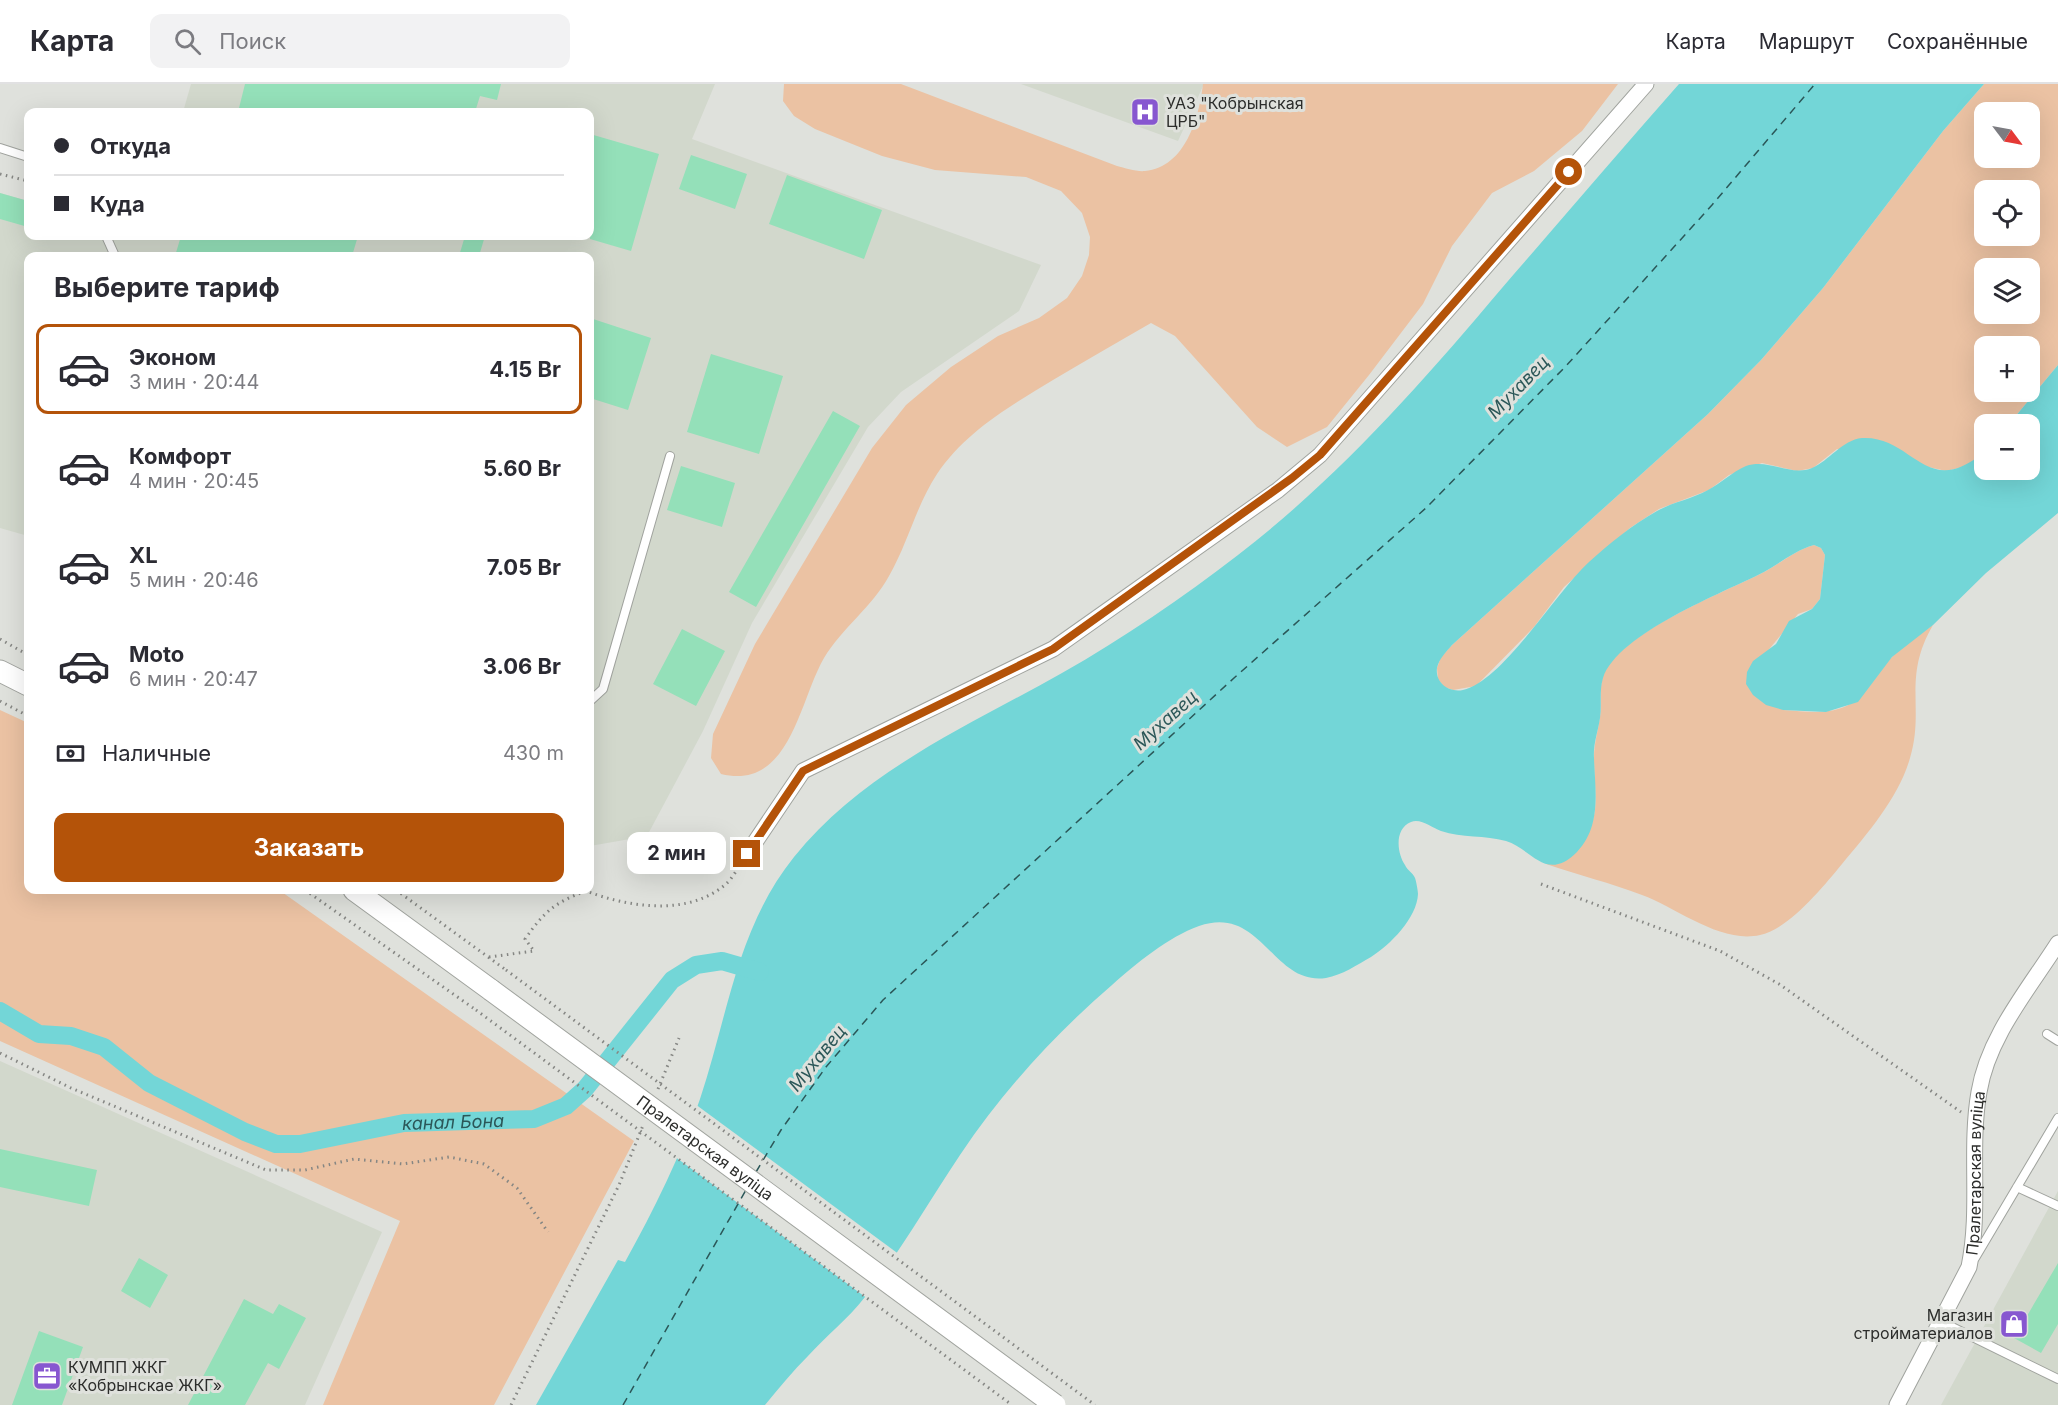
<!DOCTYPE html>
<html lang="ru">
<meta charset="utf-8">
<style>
:root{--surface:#fff;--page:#f2f2f3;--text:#2b2b33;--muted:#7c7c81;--line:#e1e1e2;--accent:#b45309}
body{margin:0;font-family:Inter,sans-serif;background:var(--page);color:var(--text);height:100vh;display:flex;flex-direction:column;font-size:22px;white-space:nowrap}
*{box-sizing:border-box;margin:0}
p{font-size:20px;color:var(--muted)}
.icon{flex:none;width:33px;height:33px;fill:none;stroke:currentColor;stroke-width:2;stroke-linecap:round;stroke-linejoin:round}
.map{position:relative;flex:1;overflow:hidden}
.sheet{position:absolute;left:24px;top:168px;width:570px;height:642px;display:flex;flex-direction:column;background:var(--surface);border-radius:12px;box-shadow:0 6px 24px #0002}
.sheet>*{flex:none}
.guide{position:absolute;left:24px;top:24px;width:570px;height:132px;border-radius:12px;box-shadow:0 6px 24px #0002;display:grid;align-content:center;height:132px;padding:0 30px;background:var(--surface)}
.needle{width:39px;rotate:122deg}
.buttons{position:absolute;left:1974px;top:18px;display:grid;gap:12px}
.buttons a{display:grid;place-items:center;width:66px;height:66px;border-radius:12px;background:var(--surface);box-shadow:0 6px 24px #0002;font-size:30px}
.end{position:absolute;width:27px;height:27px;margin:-14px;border:8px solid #b45309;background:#fff;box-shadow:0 0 0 3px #fff}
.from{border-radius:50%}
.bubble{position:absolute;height:42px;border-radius:12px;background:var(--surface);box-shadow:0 6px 24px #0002;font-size:20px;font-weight:700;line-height:42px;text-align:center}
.guide b{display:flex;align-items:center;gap:21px;height:57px;font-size:22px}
.guide b+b{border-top:2px solid var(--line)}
.guide i{width:15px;height:15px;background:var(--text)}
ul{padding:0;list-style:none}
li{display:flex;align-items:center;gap:18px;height:90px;margin:0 12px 9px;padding:0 18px;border:3px solid transparent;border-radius:12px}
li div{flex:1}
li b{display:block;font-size:22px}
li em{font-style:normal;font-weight:700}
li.selected{border-color:var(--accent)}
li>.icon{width:54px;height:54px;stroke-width:1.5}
h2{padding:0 30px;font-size:27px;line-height:72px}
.pay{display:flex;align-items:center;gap:15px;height:66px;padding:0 30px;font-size:22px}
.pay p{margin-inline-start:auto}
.primary-button{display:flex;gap:12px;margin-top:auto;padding:12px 30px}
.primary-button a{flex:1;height:69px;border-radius:12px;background:var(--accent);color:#fff;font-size:24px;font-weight:700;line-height:69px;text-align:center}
header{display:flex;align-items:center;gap:36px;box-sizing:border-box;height:84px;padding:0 30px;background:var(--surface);border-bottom:2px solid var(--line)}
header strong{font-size:28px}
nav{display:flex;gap:33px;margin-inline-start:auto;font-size:21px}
.search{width:420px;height:54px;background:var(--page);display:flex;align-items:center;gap:15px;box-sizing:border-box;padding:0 21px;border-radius:12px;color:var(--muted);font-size:22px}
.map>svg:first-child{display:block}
.built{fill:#d2d8cc}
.green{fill:#ebc2a3;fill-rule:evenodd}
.water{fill:#73d6d7}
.pier{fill:#dfe1dc}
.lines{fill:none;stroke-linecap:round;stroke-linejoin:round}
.canal{stroke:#73d6d7;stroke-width:18}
.ferry{stroke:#2b5758;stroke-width:1.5;stroke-dasharray:8 6;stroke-linecap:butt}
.building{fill:#94e0b9}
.lane-casing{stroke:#a0a39e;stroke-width:10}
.street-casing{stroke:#a0a39e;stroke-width:17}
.secondary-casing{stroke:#a0a39e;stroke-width:23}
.path{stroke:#858683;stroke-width:3;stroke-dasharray:1.5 4.5;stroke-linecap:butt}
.lane{stroke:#fff;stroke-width:8}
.street{stroke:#fff;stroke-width:15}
.secondary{stroke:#fff;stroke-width:21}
.secondary-bridge-casing{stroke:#a0a39e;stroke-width:23;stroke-linecap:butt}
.path-bridge{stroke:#858683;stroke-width:3;stroke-dasharray:1.5 4.5;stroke-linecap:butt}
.secondary-bridge{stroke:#fff;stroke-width:21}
.route{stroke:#b45309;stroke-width:8}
.labels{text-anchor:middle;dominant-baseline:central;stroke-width:6;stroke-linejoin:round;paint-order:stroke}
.poi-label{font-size:16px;fill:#2c2d2b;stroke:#dfe1dc;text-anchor:start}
.street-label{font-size:16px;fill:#2c2d2b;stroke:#dfe1dc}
.water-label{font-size:18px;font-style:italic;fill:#2b5758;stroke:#dfe1dc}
</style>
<header>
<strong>Карта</strong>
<div class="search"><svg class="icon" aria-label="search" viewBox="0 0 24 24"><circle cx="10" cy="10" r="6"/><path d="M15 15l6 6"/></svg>Поиск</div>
<nav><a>Карта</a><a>Маршрут</a><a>Сохранённые</a></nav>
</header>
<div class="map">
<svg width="2058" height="1321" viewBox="0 0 2058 1321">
<rect width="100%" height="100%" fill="#dfe1dc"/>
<path class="built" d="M191,0H715L692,55L1041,181L1019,227L901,308L868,343L752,539L703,647L647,752L590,762V172H28V452L0,444V109L28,117V152H590V28H183Z
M1021,0H1204L1178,57Z
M0,977L382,1148L305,1321H0Z
M2058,1107V1321H1941Z"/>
<path class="green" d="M784,0H901L1117,82C1125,84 1137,88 1145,87C1186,83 1199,33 1203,0H1618L1582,47L1534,87L1492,109L1452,162L1423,220L1369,291L1327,343L1287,363L1257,343L1175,252L1151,239C1118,258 1085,277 1053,296C1010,322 966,347 937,390C916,422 908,459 889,492C872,523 842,544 824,574C799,617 790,707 721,690L711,674L713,650L755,560L872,364L906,321L951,283L998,252L1039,234L1067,214L1082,192L1089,171L1090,153L1082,129L1061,107L1026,93L935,86L882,72L815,45L794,32L783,17Z
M1984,0H2058V281L2009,340H1984V368L1968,382L1946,387L1924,382L1901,367L1837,365L1813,384L1797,387L1762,379L1729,391L1709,406L1659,425L1630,444L1564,503L1534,543L1476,602L1453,606L1444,603L1438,595L1437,584L1441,573L1452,561L1708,330L1761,276L1823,204L1943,47ZM1984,28H2030V74H1984ZM1984,106H2030V152H1984ZM1984,184H2030V230H1984ZM1984,262H2030V308H1984Z
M1814,461L1821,464L1825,471L1820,515L1812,525L1798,530L1766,569L1783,626C1803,627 1825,631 1844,623C1866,614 1877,589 1892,573C1904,560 1919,551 1933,541C1902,594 1925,624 1910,674C1899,713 1868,749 1842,780C1823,803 1789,845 1760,851C1721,860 1677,824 1642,811C1611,799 1578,791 1546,780C1560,779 1564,776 1574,767C1604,737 1594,711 1594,674C1594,659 1598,647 1600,633C1602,620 1599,605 1603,592C1619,548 1726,508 1766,487C1782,478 1796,466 1814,461Z
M0,626L28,639V806H279L634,1057L494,1321H323L400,1137L0,957Z"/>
<path class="water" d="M1679,0H1984L1943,47L1823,204L1761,276L1708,330L1452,561C1446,568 1439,575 1437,584C1435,599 1449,609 1463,606C1503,597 1556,508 1589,478C1610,459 1632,441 1657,427C1673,418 1692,415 1708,406C1721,399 1732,388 1746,382C1769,374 1790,393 1812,384C1829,377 1842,356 1862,354C1913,351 1926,417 1984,368V386H2030V340H2009L2058,281V429L1986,489L1933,541L1892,573L1858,618L1826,628L1783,626L1766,621L1753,611L1746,600L1747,588L1753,577L1776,560L1789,537L1812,525L1820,515L1825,471L1821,464L1814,461C1795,466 1781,479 1764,488C1723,509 1618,549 1603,594C1599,607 1602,621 1600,634C1598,648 1593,660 1594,674C1595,706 1602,742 1577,768C1546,799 1532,765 1506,757C1485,751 1462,754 1441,747C1432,744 1421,734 1411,738C1394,745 1397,769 1405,781C1407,786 1413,789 1415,794C1416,796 1418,807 1418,810C1417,834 1390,861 1371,873C1357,881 1342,891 1326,894C1272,902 1262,820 1199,842C1168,853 1137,879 1112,901C1054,951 1003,1007 960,1071C928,1119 900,1168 865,1213C848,1235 826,1252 808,1272C793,1287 779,1304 765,1321H536L618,1176L625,1178C654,1126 681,1071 700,1015C728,931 737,844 794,773C863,687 968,642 1062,589C1124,554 1182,514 1238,471C1338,394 1421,300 1502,204C1561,136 1619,68 1679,0Z"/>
<path class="pier" d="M695,1020L900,1171L868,1215L674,1072Z"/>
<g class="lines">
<path class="canal" id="s1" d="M0,927L39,950L71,952L104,963L149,999L245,1048L276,1060H300L404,1039L534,1035L566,1022L585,1005L672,896L696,881L722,877L760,888"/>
<path class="ferry" d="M756,1088L781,1046L826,983L883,916L1234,594L1426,424L1566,282L1712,121L1815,0
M623,1321L746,1106"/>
</g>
<path class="building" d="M245,0H501L497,16L480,12L475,28H238Z
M590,50L659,70L631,167L590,155Z
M691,71L747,90L735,125L679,105Z
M787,91L882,126L864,175L769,140Z
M0,109L28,117V143L0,135Z
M181,152H358L352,172H175Z
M465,152H485L479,172H459Z
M590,234L651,254L628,326L590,314Z
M711,270L783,292L759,370L687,348Z
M833,327L860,342L756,523L729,508Z
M681,382L735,399L722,443L667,426Z
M682,545L725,567L696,622L653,600Z
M0,1065L97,1086L89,1122L0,1103Z
M139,1174L168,1191L150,1224L121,1207Z
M2058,1179V1240L2041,1269L2014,1254Z
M244,1215L273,1230L279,1220L306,1234L279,1285L268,1279L245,1321H188Z
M39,1247L83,1263L62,1321H12Z"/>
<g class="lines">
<g class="lane-casing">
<path id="lane" d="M0,64L28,73
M106,152L115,172
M590,617L603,605L670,372
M2047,950L2058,957
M2017,1103L2058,1122
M1975,1174L2058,1034
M1942,1238L2058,1295"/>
</g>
<g class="street-casing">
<g id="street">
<path d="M747,770L803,687L1053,565L1278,406L1320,371L1646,0"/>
<path id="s2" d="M1897,1321L1969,1183C1981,1125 1969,1066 1979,1008C1988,953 2028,906 2058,859"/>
</g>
</g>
<g class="secondary-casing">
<path id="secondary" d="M0,587L28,601
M354,806L491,906"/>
</g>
<path class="path" d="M0,90L28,97
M0,555L28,571
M0,617L28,632
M1541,800L1720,867L1779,900L1961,1028
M305,806L476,926
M396,806L506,886
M489,873L534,867L525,855C544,828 555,818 586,807C628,823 688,833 726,800C731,796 736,787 740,781
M0,969L71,1004L266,1086H305L354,1075L403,1080L449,1073L484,1080L517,1104L548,1148
M658,1005L679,954
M511,1321L619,1101L644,1039"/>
<use href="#lane" class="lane"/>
<use href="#street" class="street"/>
<use href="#secondary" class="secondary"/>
<g class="secondary-bridge-casing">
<g id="secondary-bridge">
<path id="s3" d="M491,906L1055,1321"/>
</g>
</g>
<path class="path-bridge" d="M506,886L1095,1321
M476,926L1012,1321"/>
<use href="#secondary-bridge" class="secondary-bridge"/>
</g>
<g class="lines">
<path class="route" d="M747,770L803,687L1053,565L1292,394L1320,371L1569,88"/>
</g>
<defs>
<g id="hospital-square" transform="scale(1.5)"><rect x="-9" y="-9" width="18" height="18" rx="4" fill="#8757d0" stroke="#dfe1dc"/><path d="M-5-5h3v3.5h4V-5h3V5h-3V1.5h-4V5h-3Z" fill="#fff"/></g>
<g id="shop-square" transform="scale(1.5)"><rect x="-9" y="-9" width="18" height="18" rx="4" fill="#8757d0" stroke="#dfe1dc"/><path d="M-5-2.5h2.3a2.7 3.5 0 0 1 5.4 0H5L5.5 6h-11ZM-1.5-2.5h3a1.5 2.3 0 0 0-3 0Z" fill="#fff"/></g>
<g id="office-square" transform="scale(1.5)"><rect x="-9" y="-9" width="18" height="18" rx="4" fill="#8757d0" stroke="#dfe1dc"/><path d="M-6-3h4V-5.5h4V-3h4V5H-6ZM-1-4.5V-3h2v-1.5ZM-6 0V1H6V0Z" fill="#fff"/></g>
</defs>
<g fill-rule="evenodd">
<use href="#hospital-square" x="1145" y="28"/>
<use href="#shop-square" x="2014" y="1240"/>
<use href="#office-square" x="47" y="1292"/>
</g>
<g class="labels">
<g class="poi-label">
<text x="1166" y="19">УАЗ "Кобрынская<tspan x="1166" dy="18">ЦРБ"</tspan></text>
<text x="1993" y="1231" text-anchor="end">Магазин<tspan x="1993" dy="18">стройматериалов</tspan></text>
<text x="68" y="1283">КУМПП ЖКГ<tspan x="68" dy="18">«Кобрынскае ЖКГ»</tspan></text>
</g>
<g class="street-label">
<text stroke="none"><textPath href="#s3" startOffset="266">Пралетарская вуліца</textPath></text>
<text stroke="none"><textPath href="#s2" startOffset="250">Пралетарская вуліца</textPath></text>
</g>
<g class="water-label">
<text transform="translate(1518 303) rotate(-46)">Мухавец</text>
<text transform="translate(1165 636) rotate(-42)">Мухавец</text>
<text transform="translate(817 974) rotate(-51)">Мухавец</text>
<text stroke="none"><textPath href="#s1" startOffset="490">канал Бона</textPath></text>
</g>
</g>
</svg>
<div class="buttons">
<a><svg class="needle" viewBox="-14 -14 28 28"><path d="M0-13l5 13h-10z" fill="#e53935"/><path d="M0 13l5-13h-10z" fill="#7c7c81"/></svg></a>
<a><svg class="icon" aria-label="locate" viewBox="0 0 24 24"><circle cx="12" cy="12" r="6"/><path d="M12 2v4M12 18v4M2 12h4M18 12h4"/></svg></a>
<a><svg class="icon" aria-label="layers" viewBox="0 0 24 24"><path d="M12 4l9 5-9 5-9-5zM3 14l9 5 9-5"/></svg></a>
<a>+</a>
<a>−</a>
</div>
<i class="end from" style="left:1569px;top:88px"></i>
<i class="end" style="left:747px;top:770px"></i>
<div class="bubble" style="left:627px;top:748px;width:99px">2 мин</div>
<div class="guide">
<b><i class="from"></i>Откуда</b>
<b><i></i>Куда</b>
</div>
<section class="sheet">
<h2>Выберите тариф</h2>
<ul>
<li class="selected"><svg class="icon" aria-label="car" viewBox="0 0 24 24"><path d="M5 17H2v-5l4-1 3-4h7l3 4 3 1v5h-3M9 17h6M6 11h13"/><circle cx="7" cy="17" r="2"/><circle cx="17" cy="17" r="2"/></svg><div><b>Эконом</b><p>3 мин · 20:44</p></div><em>4.15 Br</em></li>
<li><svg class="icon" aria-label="car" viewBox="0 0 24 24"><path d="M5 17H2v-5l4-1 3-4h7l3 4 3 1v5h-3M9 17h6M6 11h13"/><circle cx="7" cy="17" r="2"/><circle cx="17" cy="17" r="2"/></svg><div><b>Комфорт</b><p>4 мин · 20:45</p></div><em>5.60 Br</em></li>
<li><svg class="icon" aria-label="car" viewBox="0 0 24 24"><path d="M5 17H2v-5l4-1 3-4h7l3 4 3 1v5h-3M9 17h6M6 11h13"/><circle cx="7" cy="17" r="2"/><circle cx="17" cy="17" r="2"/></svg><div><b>XL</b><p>5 мин · 20:46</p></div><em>7.05 Br</em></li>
<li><svg class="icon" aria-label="car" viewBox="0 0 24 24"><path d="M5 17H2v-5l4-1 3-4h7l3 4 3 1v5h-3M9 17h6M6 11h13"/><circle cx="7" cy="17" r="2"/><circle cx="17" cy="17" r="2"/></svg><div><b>Moto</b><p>6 мин · 20:47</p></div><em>3.06 Br</em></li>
</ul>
<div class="pay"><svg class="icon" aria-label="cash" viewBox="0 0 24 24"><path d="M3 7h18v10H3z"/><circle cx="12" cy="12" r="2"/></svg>Наличные<p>430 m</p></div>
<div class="primary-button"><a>Заказать</a></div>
</section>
</div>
